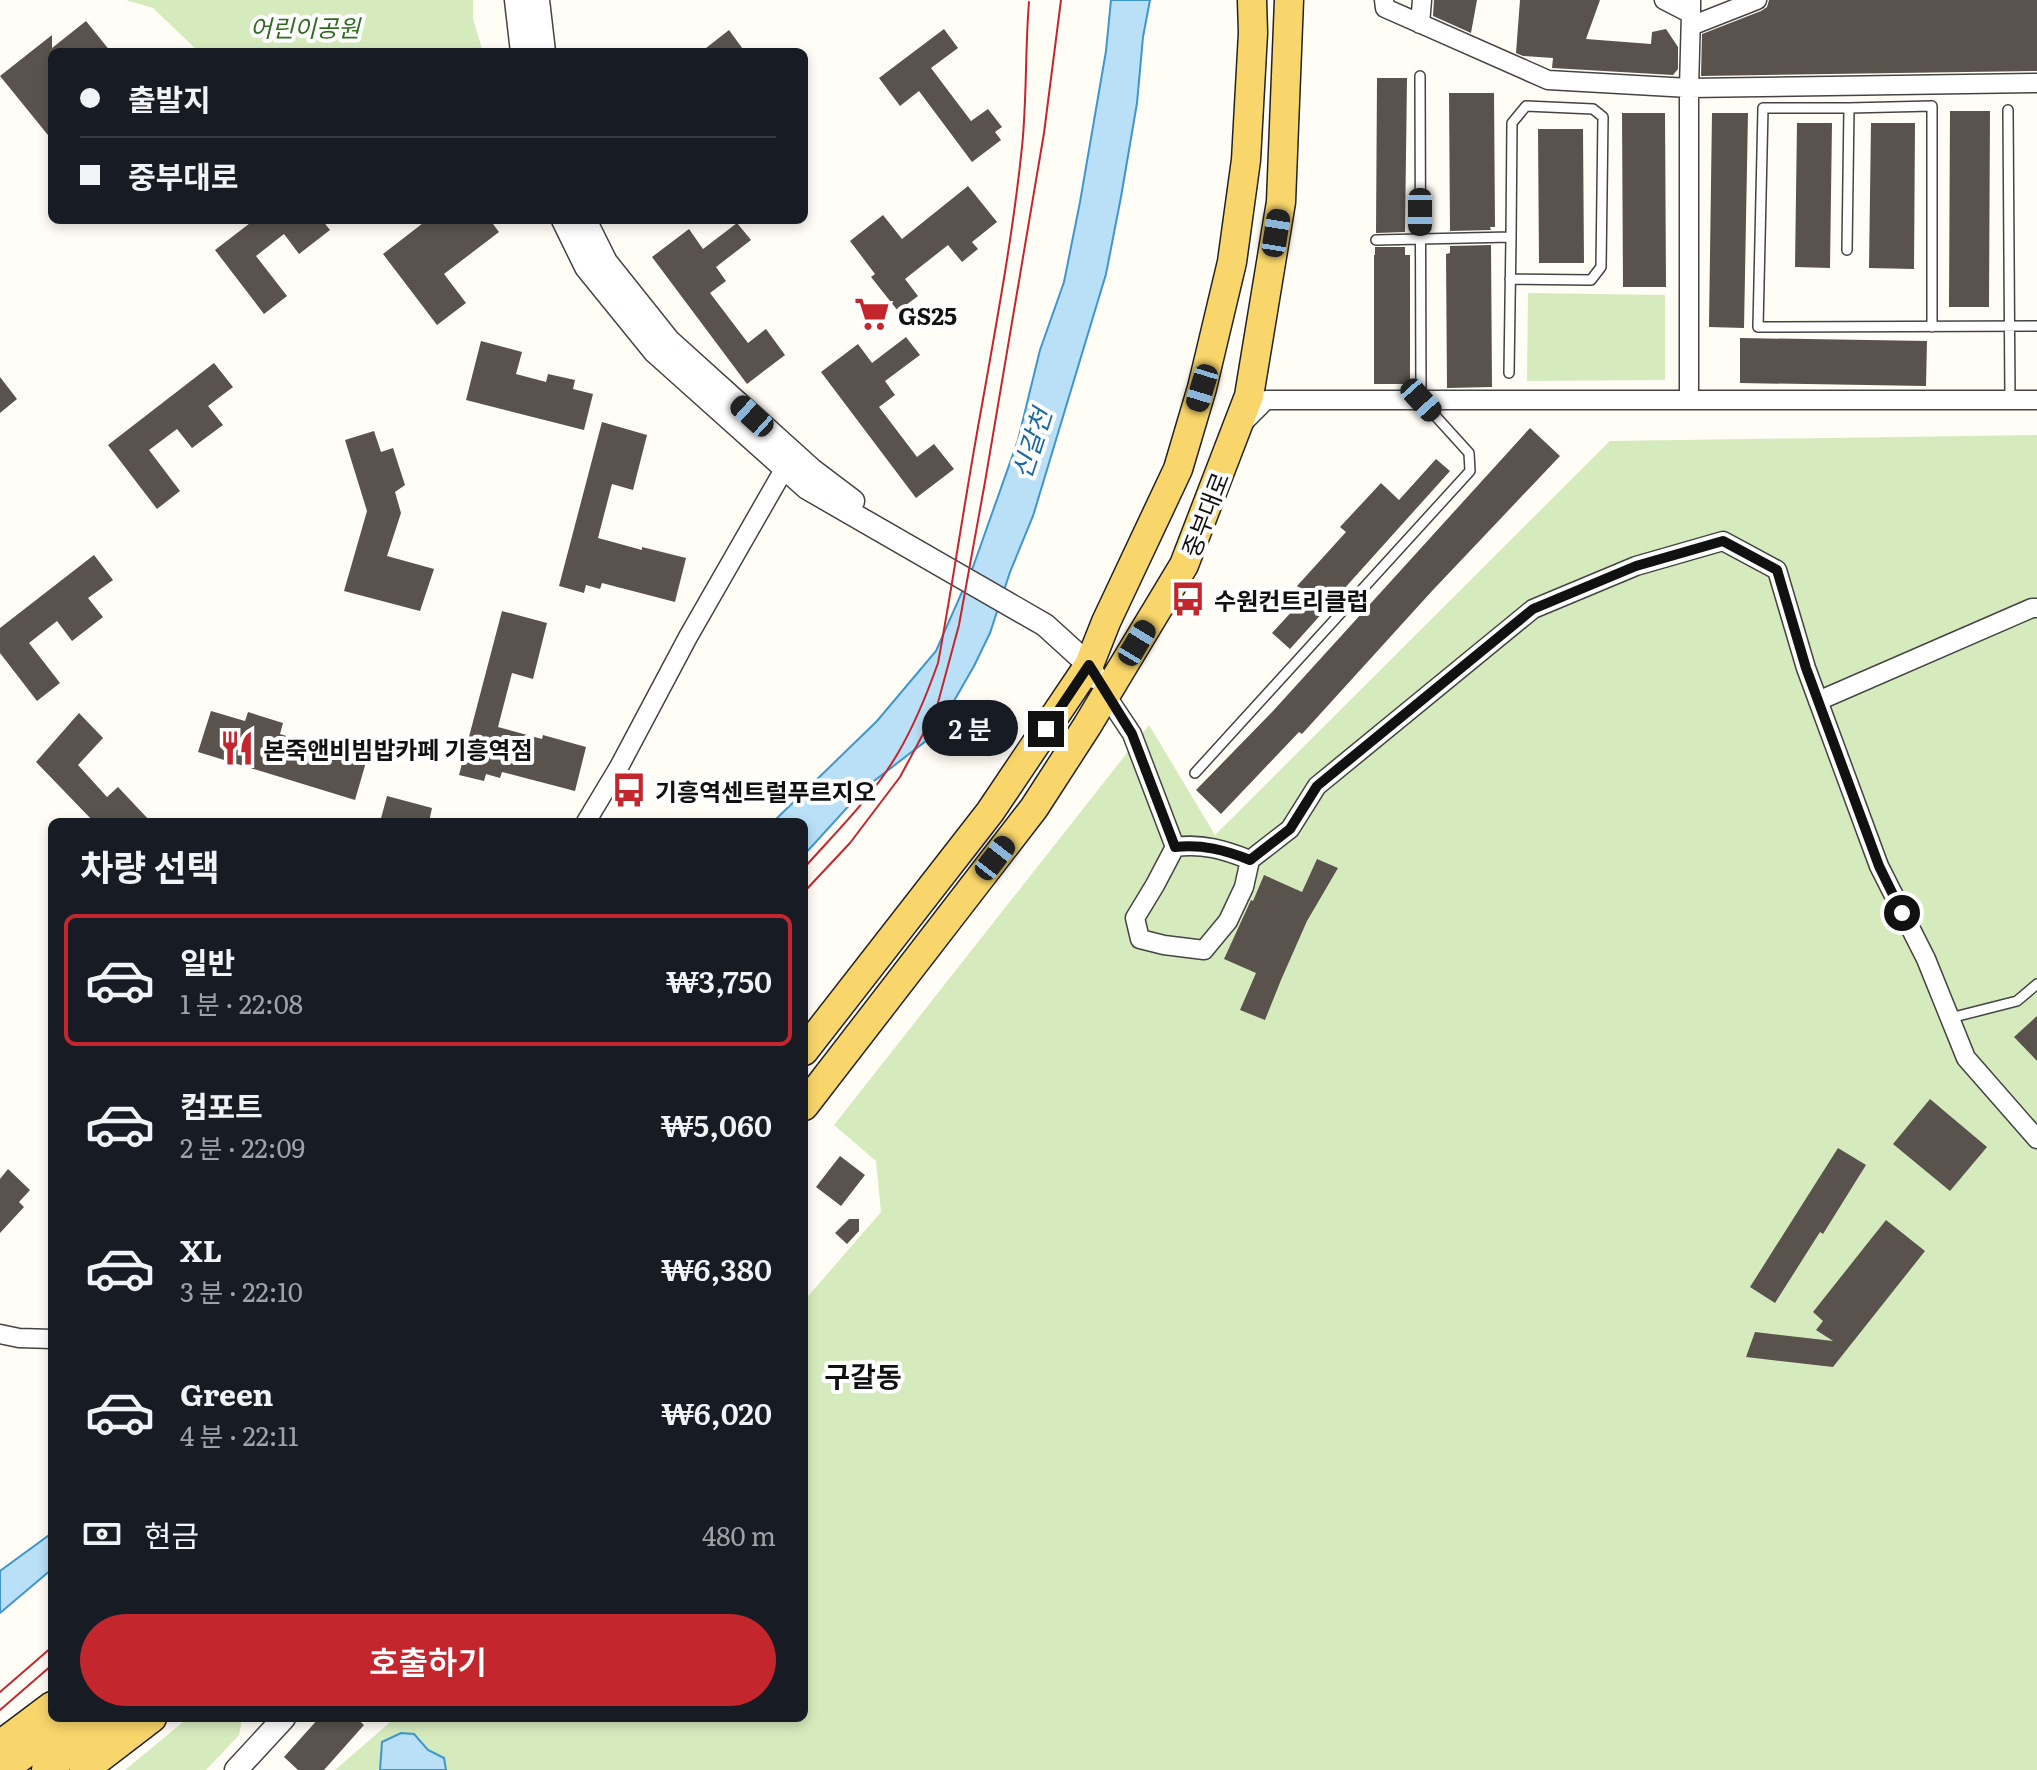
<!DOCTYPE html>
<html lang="ko">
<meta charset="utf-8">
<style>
:root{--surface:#171b24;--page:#242831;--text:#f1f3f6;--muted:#9ea1a6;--line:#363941;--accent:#c4262e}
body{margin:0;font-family:Literata,"Noto Sans KR",serif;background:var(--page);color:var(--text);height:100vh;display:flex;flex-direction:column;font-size:30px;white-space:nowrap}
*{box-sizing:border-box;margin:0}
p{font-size:26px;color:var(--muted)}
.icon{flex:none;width:44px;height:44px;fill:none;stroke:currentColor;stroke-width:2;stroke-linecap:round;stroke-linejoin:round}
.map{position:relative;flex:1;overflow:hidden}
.sheet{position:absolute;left:48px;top:818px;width:760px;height:904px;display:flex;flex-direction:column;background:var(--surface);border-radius:12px;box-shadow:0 4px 12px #0003}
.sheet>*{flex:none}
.hud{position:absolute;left:48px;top:48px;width:760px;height:176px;border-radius:12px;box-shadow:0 4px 12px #0003;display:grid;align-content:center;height:176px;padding:0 32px;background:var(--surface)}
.end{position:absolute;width:36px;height:36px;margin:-18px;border:10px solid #111;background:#fff;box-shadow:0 0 0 4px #fff}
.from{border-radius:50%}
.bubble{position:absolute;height:56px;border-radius:28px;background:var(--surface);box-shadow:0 4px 12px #0003;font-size:26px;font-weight:600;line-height:56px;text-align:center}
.car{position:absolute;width:24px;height:48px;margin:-24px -12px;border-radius:10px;box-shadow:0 0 6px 2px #0007;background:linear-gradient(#222 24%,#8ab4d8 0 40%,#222 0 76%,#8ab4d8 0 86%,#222 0)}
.hud b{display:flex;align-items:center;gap:28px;height:76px;font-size:30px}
.hud b+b{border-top:2px solid var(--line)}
.hud i{width:20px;height:20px;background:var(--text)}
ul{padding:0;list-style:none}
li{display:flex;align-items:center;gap:24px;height:132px;margin:0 16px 12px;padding:0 16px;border:4px solid transparent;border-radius:12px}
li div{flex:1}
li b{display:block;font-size:30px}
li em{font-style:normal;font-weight:600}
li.active{border-color:var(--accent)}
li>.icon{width:72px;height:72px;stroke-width:1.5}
h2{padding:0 32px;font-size:36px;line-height:96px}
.pay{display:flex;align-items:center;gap:20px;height:88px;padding:0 32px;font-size:30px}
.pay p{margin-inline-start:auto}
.button{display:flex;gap:16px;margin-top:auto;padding:16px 32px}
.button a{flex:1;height:92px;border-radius:48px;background:var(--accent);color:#fff;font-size:32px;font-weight:600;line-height:92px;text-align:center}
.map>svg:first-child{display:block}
.green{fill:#d5ebbd}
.water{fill:#b9e0f7;stroke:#3f96cf;stroke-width:2}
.building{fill:#5a524d}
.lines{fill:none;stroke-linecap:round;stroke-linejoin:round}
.service-casing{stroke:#444;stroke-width:12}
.minor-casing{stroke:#444;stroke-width:21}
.tertiary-casing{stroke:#444;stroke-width:25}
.primary-casing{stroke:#222;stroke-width:31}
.service{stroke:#fff;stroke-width:9}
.minor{stroke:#fff;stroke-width:18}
.tertiary{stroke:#fff;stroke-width:22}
.primary{stroke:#f9d66b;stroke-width:28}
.tram{stroke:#c4262e;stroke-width:2}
.route{stroke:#111;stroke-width:10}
.labels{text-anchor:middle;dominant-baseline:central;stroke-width:8;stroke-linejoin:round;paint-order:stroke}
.park-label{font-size:24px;font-style:italic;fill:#2f6b1f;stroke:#fff}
.poi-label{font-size:24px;font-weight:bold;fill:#111;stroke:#fff;text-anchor:start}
.street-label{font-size:24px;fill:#111;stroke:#fff}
.water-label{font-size:26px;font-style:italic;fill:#1768a6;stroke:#fff}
.quarter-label{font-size:28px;font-weight:bold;fill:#111;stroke:#fff}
</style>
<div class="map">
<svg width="2037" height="1770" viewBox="0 0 2037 1770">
<rect width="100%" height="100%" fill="#fffdf5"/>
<path class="green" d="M126,0H473V19L483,52H199L153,8Z
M1528,293L1665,295V380L1527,381Z
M2037,435V1770H335L395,1718H804V1301L881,1212L876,1161L834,1125L1149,725L1215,835L1610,441Z
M188,1718H241L242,1720L239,1735L206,1770H125Z"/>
<path class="water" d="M1111,0H1150L1143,37L1137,103L1121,197L1106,274L1033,516L1010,572L990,633L974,666L935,734L865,788L804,855V822H773L877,721L936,651L973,567L1018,440L1040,350L1064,282L1080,202L1106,51Z
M52,1533V1569L0,1613V1571Z
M401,1733L414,1734L428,1750L444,1758L446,1770H380L382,1742Z"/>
<path class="building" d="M1434,0H1477L1471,33L1433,16Z
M1520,0H1600L1586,39L1651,44L1652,32L1666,29L1678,47V69L1673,75L1552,68L1553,58L1523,56L1516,53Z
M1769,0H2037V71L1701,76L1702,34L1761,11L1767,7Z
M86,21L111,52H52V140L0,76L52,35V48Z
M944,29L958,48L931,68L971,121L988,109L1002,127L995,132L1001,140L972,162L919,91L900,106L879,78Z
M729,30L745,52H701Z
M1377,78H1407L1405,232L1376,233Z
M1449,93H1494L1495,227H1490L1491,230L1450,231Z
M1950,111H1990L1989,307H1949Z
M1622,113H1665L1666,287H1623Z
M1712,113H1748L1744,328L1709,327Z
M1797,123H1832L1830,268L1795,267Z
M1871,123H1915L1914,269L1869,268Z
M1538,129H1583L1584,263H1539Z
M968,186L997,222L972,242L978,249L962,262L948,245L905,279L918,296L898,311L871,277L875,274L850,241L883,215L902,239Z
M254,220H322L330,230L299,254L284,234L256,256L287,296L264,314L215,250Z
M427,220H490L499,232L444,274L466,303L437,325L383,254Z
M737,223L751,240L716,267L726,281L710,293L748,343L766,329L785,355L747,384L652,257L689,229L703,249Z
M1491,245L1492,387L1447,388L1446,254L1450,253V246Z
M1375,247H1405V255H1410V384H1374V255H1375Z
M906,337L920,355L885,381L895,395L879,407L917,457L934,444L954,469L916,498L821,372L858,344L872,363Z
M1740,338L1927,341L1926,386L1740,383Z
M481,341L522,352L516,374L546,382L548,374L575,380L573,389L593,394L584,430L466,400Z
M214,363L233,387L208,406L223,425L192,448L177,429L149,450L180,491L157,509L108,445Z
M0,377L17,399L0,413Z
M602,422L647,435L633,490L612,484L598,538L642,550V547L686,558L675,602L602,583L600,589L586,585L584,593L559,586Z
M1530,428L1560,456L1432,591L1302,734L1299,732L1221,814L1196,790L1273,711Z
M374,431L381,452L393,448L405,485L395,492L401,513L387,556L434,569L420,611L344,591L367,511L345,440Z
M1436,459L1450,471L1290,649L1272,633L1307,595L1297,586L1346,532L1340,527L1381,483L1399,500Z
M94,555L113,580L88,598L103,617L72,641L57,621L29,643L60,683L37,701L0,653V628Z
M502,611L547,623L533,679L512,673L498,727L542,739L543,735L586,747L575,791L502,772L500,778L486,774L484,781L459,775Z
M211,711L245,721L248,712L283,723L280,734L319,746L322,738L369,752L355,800L198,752Z
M79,713L103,738L78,765L107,797L118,787L151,822H94L36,762Z
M387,796L432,808L429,822H380Z
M1317,859L1338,868L1307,921L1281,980L1265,1020L1240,1010L1256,973L1224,959L1251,900L1253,901L1264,875L1302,892Z
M2037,1016V1061L2014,1037Z
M1930,1099L1987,1147L1950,1191L1893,1144Z
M1838,1148L1866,1165L1823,1234L1820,1232L1775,1303L1750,1287Z
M840,1156L865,1175L841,1206L816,1187Z
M8,1169L30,1190L19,1202L24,1207L0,1233V1179Z
M849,1219H859V1231L847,1244L835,1233Z
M1886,1220L1925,1251L1833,1367L1746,1357L1755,1332L1833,1341L1816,1330L1823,1321L1813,1312Z
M319,1718H356L364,1725L324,1770H298L284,1757Z"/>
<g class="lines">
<g class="service-casing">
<path id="service" d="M1849,108L1932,106V327
M2008,110L2010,400
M1376,240L1511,237L1509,373
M1847,250L1849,108H1763L1758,327L2037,326
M1510,279L1591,280L1601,267L1603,117L1593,109L1526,106L1512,123L1511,237
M1195,773L1470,471L1469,453L1421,400L1420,76
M1950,1018L2017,1001L2037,984"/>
</g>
<g class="minor-casing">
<path id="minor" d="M1384,0L1385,8L1548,80L1689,88L2037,83
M1664,0L1691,14V0
M1420,24L1422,0
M1691,26L1757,0
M1689,400H2037
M1244,422L1266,400H1689V88L1691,14
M1106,695L1132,734L1175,847L1155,885L1135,918L1140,939L1164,945L1204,950L1228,921L1244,887L1250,860C1225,850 1202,843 1175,847
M1818,701L2032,608H2037
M586,822L619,767L688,637L790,459
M1250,860L1290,829L1317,786L1533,609L1636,566L1723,541L1777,570L1806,668L1879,866L1926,959L1966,1058L2037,1139
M0,1334L19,1338L52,1339"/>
</g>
<g class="tertiary-casing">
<path id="tertiary" d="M516,0L522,52
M538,0L544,52
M563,220L586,267L655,352L807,488L1045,625L1089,665L1095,677
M585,220L606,262L669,341L812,470L853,501
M236,1770L284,1718"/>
</g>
<g class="primary-casing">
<path id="primary" d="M804,1051L990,812L1089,665L1106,622L1178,469L1202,388L1232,262L1246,160L1253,33L1252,0
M804,1106L1034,808L1087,726L1184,565L1249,396L1281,202L1289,0
M0,1745L52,1706
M3,1770L73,1718
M46,1770L113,1718
M84,1770L152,1718"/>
</g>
<use href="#service" class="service"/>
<use href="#minor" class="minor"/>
<use href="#tertiary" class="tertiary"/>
<use href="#primary" class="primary"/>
<path class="tram" d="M804,868C837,831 873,796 898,753C915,724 927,694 938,663C954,577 966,491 982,405C997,320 1013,234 1022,147C1027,99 1025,50 1029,2
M804,892L850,843L900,777L936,710L959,625L985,482L1044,133L1061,0
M0,1692L52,1647
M0,1710L52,1665"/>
</g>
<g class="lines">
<path class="route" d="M1046,729L1089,665L1132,734L1175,847C1202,844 1225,850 1250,860L1290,829L1317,786L1533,609L1636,566L1723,541L1777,570L1806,668L1879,866L1902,913"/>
</g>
<defs>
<g id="supermarket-bare" transform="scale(2.76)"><path d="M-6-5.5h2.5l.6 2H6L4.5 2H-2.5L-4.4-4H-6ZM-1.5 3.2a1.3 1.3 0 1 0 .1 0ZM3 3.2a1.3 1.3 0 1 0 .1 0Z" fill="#c4262e" stroke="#fff" stroke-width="2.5" paint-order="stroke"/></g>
<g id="bus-bare" transform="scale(2.76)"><path d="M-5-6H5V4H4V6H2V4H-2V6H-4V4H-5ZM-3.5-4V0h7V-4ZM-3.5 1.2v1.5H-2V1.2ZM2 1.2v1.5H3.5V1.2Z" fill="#c4262e" stroke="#fff" stroke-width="2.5" paint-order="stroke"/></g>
<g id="restaurant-bare" transform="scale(2.76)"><path d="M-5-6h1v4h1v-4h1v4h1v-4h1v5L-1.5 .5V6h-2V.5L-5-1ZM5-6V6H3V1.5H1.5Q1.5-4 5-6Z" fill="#c4262e" stroke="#fff" stroke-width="2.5" paint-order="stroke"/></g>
</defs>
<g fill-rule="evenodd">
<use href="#supermarket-bare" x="872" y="314"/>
<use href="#bus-bare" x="1188" y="599"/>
<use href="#restaurant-bare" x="237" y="748"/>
<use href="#bus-bare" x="629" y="790"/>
</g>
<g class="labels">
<g class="park-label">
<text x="305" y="26">어린이공원</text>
</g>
<g class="poi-label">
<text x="898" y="314">GS25</text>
<text x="1214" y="599">수원컨트리클럽</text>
<text x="263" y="748">본죽앤비빔밥카페 기흥역점</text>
<text x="655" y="790">기흥역센트럴푸르지오</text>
</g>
<g class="street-label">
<text transform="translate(1204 514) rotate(-69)">중부대로</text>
</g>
<g class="water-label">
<text transform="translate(1030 443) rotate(-72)">신갈천</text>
</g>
<g class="quarter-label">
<text x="863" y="1375">구갈동</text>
</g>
</g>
</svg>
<i class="end from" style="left:1902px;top:913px"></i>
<i class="end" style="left:1046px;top:729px"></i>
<div class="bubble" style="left:922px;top:700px;width:96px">2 분</div>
<i class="car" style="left:1420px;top:212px;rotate:180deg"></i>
<i class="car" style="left:1276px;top:233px;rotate:9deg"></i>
<i class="car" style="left:1202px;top:388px;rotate:197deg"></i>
<i class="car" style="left:1421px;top:400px;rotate:138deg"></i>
<i class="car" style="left:752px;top:416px;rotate:312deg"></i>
<i class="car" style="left:1137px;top:643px;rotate:31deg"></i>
<i class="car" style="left:995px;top:858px;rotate:38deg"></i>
<div class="hud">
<b><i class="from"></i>출발지</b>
<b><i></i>중부대로</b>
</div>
<section class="sheet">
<h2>차량 선택</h2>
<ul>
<li class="active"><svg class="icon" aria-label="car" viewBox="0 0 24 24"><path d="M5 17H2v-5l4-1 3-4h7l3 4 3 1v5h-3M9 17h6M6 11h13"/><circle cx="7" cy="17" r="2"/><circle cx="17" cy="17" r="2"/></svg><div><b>일반</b><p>1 분 · 22:08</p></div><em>₩3,750</em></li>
<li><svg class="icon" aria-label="car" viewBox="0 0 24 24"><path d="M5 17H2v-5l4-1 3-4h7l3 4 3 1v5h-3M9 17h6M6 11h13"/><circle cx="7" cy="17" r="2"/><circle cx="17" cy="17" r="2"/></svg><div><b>컴포트</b><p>2 분 · 22:09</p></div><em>₩5,060</em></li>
<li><svg class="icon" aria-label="car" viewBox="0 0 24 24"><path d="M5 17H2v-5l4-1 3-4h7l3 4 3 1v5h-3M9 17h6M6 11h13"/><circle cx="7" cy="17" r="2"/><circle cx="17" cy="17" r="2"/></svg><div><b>XL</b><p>3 분 · 22:10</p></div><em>₩6,380</em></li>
<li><svg class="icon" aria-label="car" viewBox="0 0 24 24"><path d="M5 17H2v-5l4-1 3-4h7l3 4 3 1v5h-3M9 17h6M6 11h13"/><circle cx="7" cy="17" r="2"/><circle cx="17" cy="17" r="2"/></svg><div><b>Green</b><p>4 분 · 22:11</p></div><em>₩6,020</em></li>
</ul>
<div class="pay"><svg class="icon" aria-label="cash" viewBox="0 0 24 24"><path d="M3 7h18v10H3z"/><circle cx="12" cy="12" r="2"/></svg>현금<p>480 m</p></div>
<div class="button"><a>호출하기</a></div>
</section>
</div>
